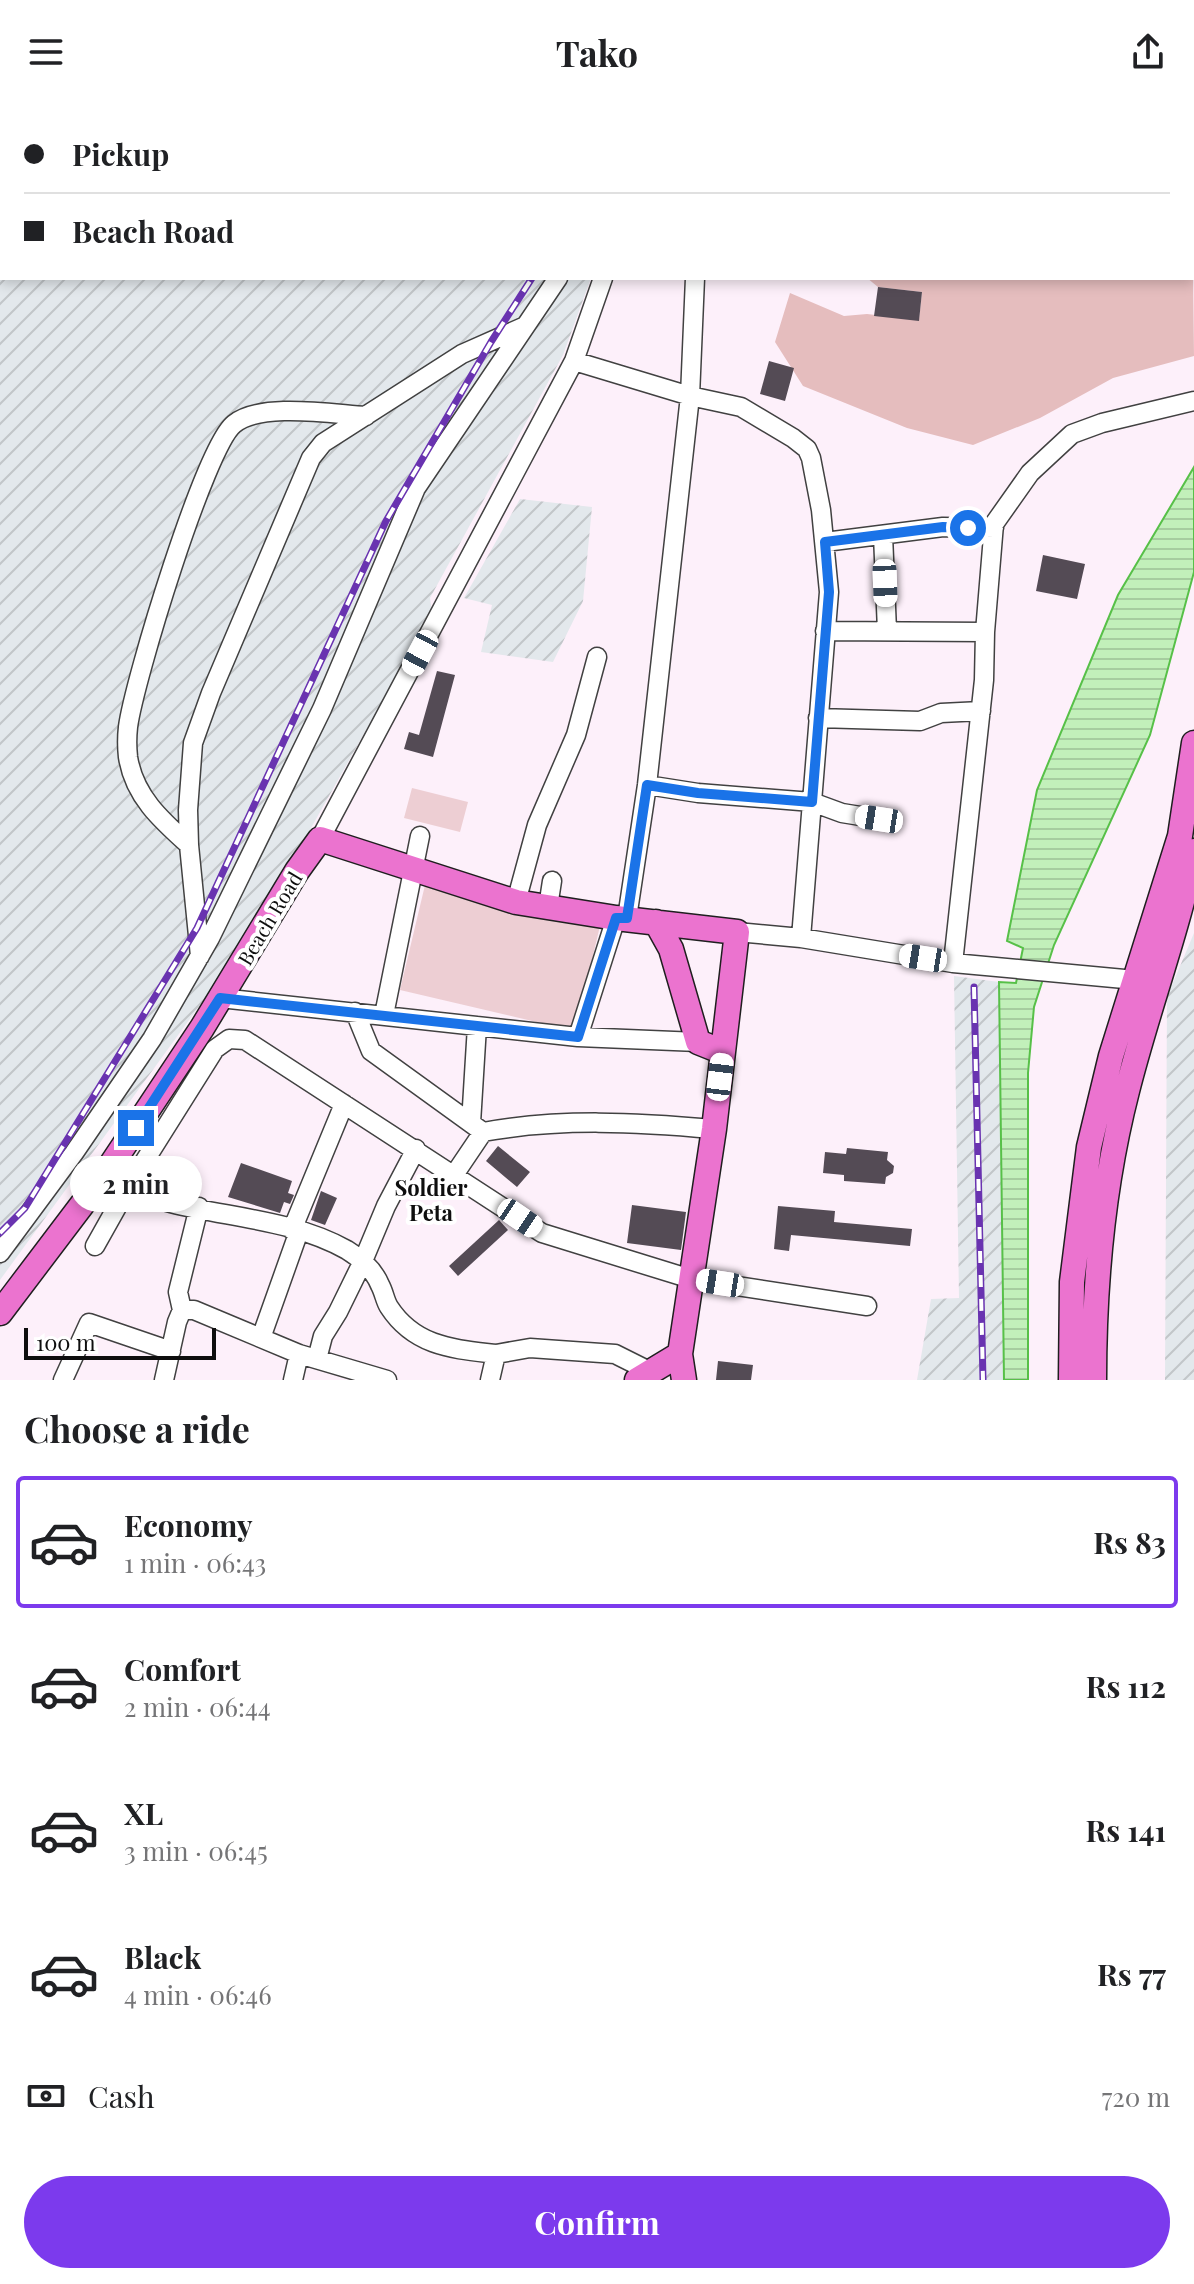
<!DOCTYPE html>
<meta charset="utf-8">
<style>
:root{--surface:#fff;--page:#f6f6f6;--text:#202124;--muted:#757577;--line:#e0e0e0;--accent:#7c3aed}
body{margin:0;font-family:"Playfair Display",serif;background:var(--page);color:var(--text);height:100vh;display:flex;flex-direction:column;font-size:30px;white-space:nowrap}
*{box-sizing:border-box;margin:0}
p{font-size:26px;color:var(--muted)}
.icon{flex:none;width:44px;height:44px;fill:none;stroke:currentColor;stroke-width:2;stroke-linecap:round;stroke-linejoin:round}
.map{position:relative;height:1276px;overflow:hidden}
.side{display:flex;flex-direction:column;background:var(--surface);flex:1}
.side>*{flex:none}
.banner{position:absolute;left:0px;top:0px;width:1194px;height:176px;box-shadow:0 4px 12px #0003;display:grid;align-content:center;height:176px;padding:0 24px;background:var(--surface)}
.scale{position:absolute;left:24px;bottom:20px;width:192px;box-sizing:border-box;padding-left:8px;border:4px solid #0e0e0e;border-top:0;font-size:22px;line-height:28px;white-space:nowrap;color:#0e0e0e;-webkit-text-stroke:6px #fff;paint-order:stroke}
.end{position:absolute;width:36px;height:36px;margin:-18px;border:10px solid #1a73e8;background:#fff;box-shadow:0 0 0 4px #fff}
.from{border-radius:50%}
.bubble{position:absolute;height:56px;border-radius:28px;background:var(--surface);box-shadow:0 4px 12px #0003;font-size:26px;font-weight:700;line-height:56px;text-align:center}
.car{position:absolute;width:24px;height:48px;margin:-24px -12px;border-radius:10px;box-shadow:0 0 6px 2px #0007;background:linear-gradient(#fff 24%,#345 0 40%,#fff 0 76%,#345 0 86%,#fff 0)}
.banner b{display:flex;align-items:center;gap:28px;height:76px;font-size:30px}
.banner b+b{border-top:2px solid var(--line)}
.banner i{width:20px;height:20px;background:var(--text)}
ul{padding:0;list-style:none}
li{display:flex;align-items:center;gap:24px;height:132px;margin:0 16px 12px;padding:0 8px;border:4px solid transparent;border-radius:8px}
li div{flex:1}
li b{display:block;font-size:30px}
li em{font-style:normal;font-weight:700}
li.on{border-color:var(--accent)}
li>.icon{width:72px;height:72px;stroke-width:1.5}
h2{padding:0 24px;font-size:36px;line-height:96px}
.pay{display:flex;align-items:center;gap:20px;height:88px;padding:0 24px;font-size:30px}
.pay p{margin-inline-start:auto}
.cta{display:flex;gap:16px;margin-top:auto;padding:16px 24px}
.cta a{flex:1;height:92px;border-radius:48px;background:var(--accent);color:#fff;font-size:32px;font-weight:700;line-height:92px;text-align:center}
header{display:flex;justify-content:space-between;align-items:center;height:104px;padding:0 24px;background:var(--surface);font-size:36px;font-weight:700}
.map>svg:first-child{display:block}
.industrial{fill:url(#industrial-furrows)}
.grass{fill:#e5bdbe}
.pitch{fill:#edced3}
.water{fill:url(#water-rules);stroke:#57c048;stroke-width:2}
.building{fill:#544b55}
.lines{fill:none;stroke-linecap:round;stroke-linejoin:round}
.minor-casing{stroke:#414141;stroke-width:21}
.major-casing{stroke:#1f1f1f;stroke-width:27}
.minor{stroke:#fff;stroke-width:18}
.major{stroke:#eb73cf;stroke-width:24}
.rail-casing{stroke:#6933b0;stroke-width:7}
.rail{stroke:#fff;stroke-width:4;stroke-dasharray:12;stroke-linecap:butt}
.route{stroke:#1a73e8;stroke-width:10}
.labels{text-anchor:middle;dominant-baseline:central;stroke-width:8;stroke-linejoin:round;paint-order:stroke}
.street-label{font-size:20px;fill:#0e0e0e;stroke:#fff}
.neighbourhood-label{font-size:22px;font-weight:bold;fill:#0e0e0e;stroke:#fff}
</style>
<header><svg class="icon" aria-label="menu" viewBox="0 0 24 24"><path d="M4 6h16M4 12h16M4 18h16"/></svg>Tako<svg class="icon" aria-label="share" viewBox="0 0 24 24"><path d="M12 15V3M7 8l5-5 5 5M5 13v7h14v-7"/></svg></header>
<div class="map">
<svg width="1194" height="1276" viewBox="0 0 1194 1276">
<defs>
<pattern id="industrial-furrows" width="10" height="10" patternUnits="userSpaceOnUse" patternTransform="scale(2)"><rect width="10" height="10" fill="#e3e8ec"/><path d="M-1 1l2-2M0 10L10 0M9 11l2-2" fill="none" stroke="#c2c6c9"/></pattern>
<pattern id="water-rules" width="6" height="5" patternUnits="userSpaceOnUse" patternTransform="scale(2)"><rect width="6" height="5" fill="#c2f0ba"/><path d="M0 2.5h6" fill="none" stroke="#a6cd9f"/></pattern>
</defs>
<rect width="100%" height="100%" fill="#fdf0fa"/>
<path class="industrial" d="M475,0H783L468,2Z
M0,85L2,174H591L563,251L430,494L432,509L302,740L208,890L0,1176Z
M520,395L592,403L583,497L553,558L481,548L492,501L464,494Z
M1194,829V1276H1165L1167,893Z
M954,872L999,878L1004,1276H917L931,1195L959,1194Z"/>
<path class="grass" d="M1192,77L1194,252L1113,274L1040,314L973,341L907,324L803,282L775,238L790,189L844,212L867,210L919,216L922,188L878,183L867,174H1192Z"/>
<path class="pitch" d="M412,684L468,698L460,728L404,714Z
M425,781L600,822L575,927L400,886Z"/>
<path class="water" d="M0,0H475L2,2L0,85Z
M1194,363V468L1150,631L1054,841L1034,903L1028,969V1276H1004L999,878L1016,879L1023,844L1007,837L1037,686L1118,491Z"/>
<path class="building" d="M878,183L922,188L919,217L874,212Z
M769,257L794,264L785,297L760,290Z
M1043,451L1085,460L1077,495L1036,487Z
M437,567L455,571L433,653L404,645L409,628L419,631Z
M498,1042L530,1068L517,1083L486,1057Z
M847,1044L888,1048L887,1056L894,1062L893,1069L886,1073L885,1080L844,1077V1071L823,1069L825,1048L846,1050Z
M241,1059L292,1077L288,1089L294,1091L290,1100L284,1098L280,1109L228,1093Z
M321,1087L337,1094L325,1121L311,1116Z
M632,1101L686,1108L681,1146L627,1139Z
M778,1102L835,1107L834,1118L912,1125L910,1142L791,1131L789,1147L774,1145Z
M499,1116L508,1126L458,1172L449,1162Z
M718,1257L753,1261L751,1276H716Z"/>
<g class="lines">
<g class="minor-casing">
<path id="minor" d="M1161,0L1164,2
M703,2L707,0
M894,2L903,0
M1192,19L1194,21
M574,257L690,292L741,303L793,334L807,345L811,354L821,406L829,488L801,834
M883,431L887,527
M825,438L943,423L994,424
M825,527L985,528
M818,614L920,617L941,609L981,607
M647,681L698,689L812,698L842,709L879,715
M320,735L574,257L603,174
M189,741C161,716 134,692 128,653C127,644 127,632 128,623C134,577 205,343 234,320C261,298 332,310 366,312
M516,798L537,721L576,631L597,553
M548,803L552,777
M627,814L647,681L690,292L695,174
M737,828L801,834L953,859L1135,876
M200,852L189,741L188,706L193,639L211,589L311,354L323,339L462,250L523,223
M953,859L984,576L985,528L994,420L1030,369L1072,330L1102,319L1194,297
M220,894L578,933L698,938
M355,908L371,947L483,1028
M384,911L420,732
M578,933L616,814
M471,1019L477,922
M454,1071L483,1028C560,1014 637,1018 714,1025
M119,1081C190,1115 278,1107 347,1146C360,1154 374,1166 380,1181C384,1188 385,1197 389,1203C415,1243 454,1245 496,1250
M292,1126L344,1000
M95,1142L127,1085L215,945L229,935L245,936L542,1129L691,1175L867,1202
M0,1149L74,1049L152,935L210,834L322,605L416,384L558,174
M182,1206H194L299,1250L387,1276
M261,1234L299,1127
M317,1255L323,1232L338,1208L363,1157L386,1102L416,1045
M63,1276L89,1219L171,1247
M164,1276L177,1218L182,1206L178,1188L199,1103
M293,1276L299,1250
M490,1276L496,1250L530,1244L615,1250L649,1267"/>
</g>
<g class="major-casing">
<path id="major" d="M656,818L671,845L698,938L723,948
M0,1209L103,1073L202,924L297,767L320,735L516,798L616,814L737,828L714,1025L680,1250L684,1276
M637,1276L680,1250
M1071,1276L1072,1178L1089,1043L1111,952L1180,732L1194,639
M1094,1276C1094,1180 1103,1080 1127,987C1147,907 1177,829 1194,747"/>
</g>
<use href="#minor" class="minor"/>
<use href="#major" class="major"/>
<g class="rail-casing">
<path id="rail" d="M655,2L658,0
M974,883L983,1276
M0,1129L25,1104L197,824L386,417L491,238L532,174"/>
</g>
<use href="#rail" class="rail"/>
</g>
<g class="lines">
<path class="route" d="M136,1024L220,894L578,933L616,814H627L647,681L698,689L812,698L829,488L825,438L943,423L968,424"/>
</g>
<g class="labels">
<g class="street-label">
<text transform="translate(269 814) rotate(-59)">Beach Road</text>
</g>
<g class="neighbourhood-label">
<text x="431" y="1083">Soldier<tspan x="431" dy="25">Peta</tspan></text>
</g>
</g>
</svg>
<div class="scale">100 m</div>
<i class="end from" style="left:968px;top:424px"></i>
<i class="end" style="left:136px;top:1024px"></i>
<div class="bubble" style="left:70px;top:1052px;width:132px">2 min</div>
<i class="car" style="left:885px;top:479px;rotate:178deg"></i>
<i class="car" style="left:420px;top:549px;rotate:208deg"></i>
<i class="car" style="left:879px;top:715px;rotate:279deg"></i>
<i class="car" style="left:923px;top:854px;rotate:279deg"></i>
<i class="car" style="left:720px;top:973px;rotate:7deg"></i>
<i class="car" style="left:520px;top:1114px;rotate:124deg"></i>
<i class="car" style="left:720px;top:1179px;rotate:279deg"></i>
<div class="banner">
<b><i class="from"></i>Pickup</b>
<b><i></i>Beach Road</b>
</div>
</div>
<section class="side">
<h2>Choose a ride</h2>
<ul>
<li class="on"><svg class="icon" aria-label="car" viewBox="0 0 24 24"><path d="M5 17H2v-5l4-1 3-4h7l3 4 3 1v5h-3M9 17h6M6 11h13"/><circle cx="7" cy="17" r="2"/><circle cx="17" cy="17" r="2"/></svg><div><b>Economy</b><p>1 min · 06:43</p></div><em>Rs 83</em></li>
<li><svg class="icon" aria-label="car" viewBox="0 0 24 24"><path d="M5 17H2v-5l4-1 3-4h7l3 4 3 1v5h-3M9 17h6M6 11h13"/><circle cx="7" cy="17" r="2"/><circle cx="17" cy="17" r="2"/></svg><div><b>Comfort</b><p>2 min · 06:44</p></div><em>Rs 112</em></li>
<li><svg class="icon" aria-label="car" viewBox="0 0 24 24"><path d="M5 17H2v-5l4-1 3-4h7l3 4 3 1v5h-3M9 17h6M6 11h13"/><circle cx="7" cy="17" r="2"/><circle cx="17" cy="17" r="2"/></svg><div><b>XL</b><p>3 min · 06:45</p></div><em>Rs 141</em></li>
<li><svg class="icon" aria-label="car" viewBox="0 0 24 24"><path d="M5 17H2v-5l4-1 3-4h7l3 4 3 1v5h-3M9 17h6M6 11h13"/><circle cx="7" cy="17" r="2"/><circle cx="17" cy="17" r="2"/></svg><div><b>Black</b><p>4 min · 06:46</p></div><em>Rs 77</em></li>
</ul>
<div class="pay"><svg class="icon" aria-label="cash" viewBox="0 0 24 24"><path d="M3 7h18v10H3z"/><circle cx="12" cy="12" r="2"/></svg>Cash<p>720 m</p></div>
<div class="cta"><a>Confirm</a></div>
</section>
